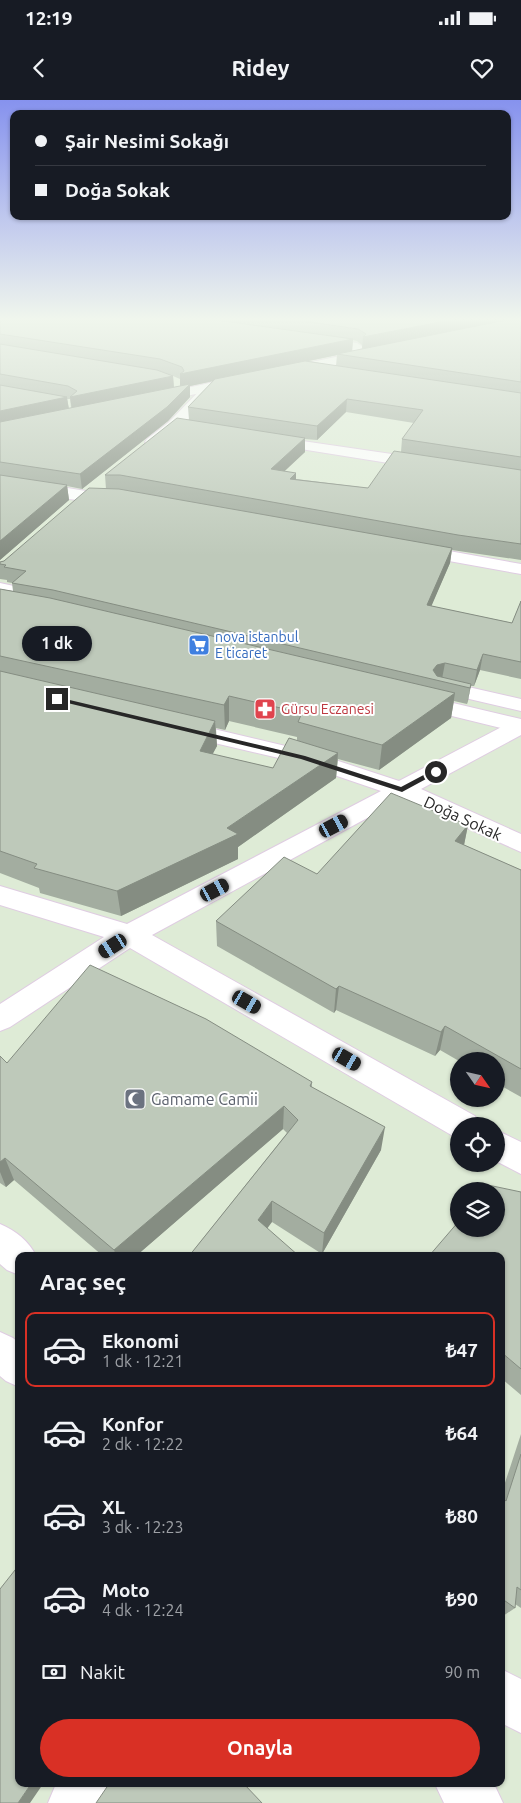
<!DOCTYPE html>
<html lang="tr">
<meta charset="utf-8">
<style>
:root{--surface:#171b24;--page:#242831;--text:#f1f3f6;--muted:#9ea1a6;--line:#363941;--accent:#d93025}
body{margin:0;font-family:Ubuntu,sans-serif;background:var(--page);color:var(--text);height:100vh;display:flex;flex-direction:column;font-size:19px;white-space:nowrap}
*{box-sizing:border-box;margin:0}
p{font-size:16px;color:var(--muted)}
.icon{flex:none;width:28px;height:28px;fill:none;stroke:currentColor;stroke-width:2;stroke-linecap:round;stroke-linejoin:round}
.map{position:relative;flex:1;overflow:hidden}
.panel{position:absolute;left:15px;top:1152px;width:490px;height:535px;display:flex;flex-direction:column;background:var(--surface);border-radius:10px;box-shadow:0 1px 4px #0004}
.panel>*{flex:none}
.guide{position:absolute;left:10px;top:10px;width:501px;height:110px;border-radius:10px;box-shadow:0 1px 4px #0004;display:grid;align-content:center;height:110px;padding:0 25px;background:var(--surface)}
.needle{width:32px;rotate:124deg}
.tools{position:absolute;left:450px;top:952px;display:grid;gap:10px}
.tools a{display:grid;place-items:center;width:55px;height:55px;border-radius:50%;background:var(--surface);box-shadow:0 1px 4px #0004;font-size:25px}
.end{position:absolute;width:22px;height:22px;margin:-11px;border:6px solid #272727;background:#fff;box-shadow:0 0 0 2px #fff}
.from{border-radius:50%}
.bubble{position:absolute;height:35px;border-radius:18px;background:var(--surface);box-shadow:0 1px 4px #0004;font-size:16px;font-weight:700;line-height:35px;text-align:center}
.car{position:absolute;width:15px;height:30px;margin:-15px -8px;border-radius:6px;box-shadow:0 0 4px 1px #0007;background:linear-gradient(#222 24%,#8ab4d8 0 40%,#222 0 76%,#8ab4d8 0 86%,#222 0)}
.guide b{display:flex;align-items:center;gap:18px;height:48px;font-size:19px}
.guide b+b{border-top:1px solid var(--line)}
.guide i{width:12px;height:12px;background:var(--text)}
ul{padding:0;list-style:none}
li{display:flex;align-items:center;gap:15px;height:75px;margin:0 10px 8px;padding:0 15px;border:2px solid transparent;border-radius:10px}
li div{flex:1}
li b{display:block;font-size:19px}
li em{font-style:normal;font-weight:700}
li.current{border-color:var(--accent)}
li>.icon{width:45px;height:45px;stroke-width:1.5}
h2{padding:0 25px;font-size:22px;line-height:60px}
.pay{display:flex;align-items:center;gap:12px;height:55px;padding:0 25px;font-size:19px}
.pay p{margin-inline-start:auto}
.button{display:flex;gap:10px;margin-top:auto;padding:10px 25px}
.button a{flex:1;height:58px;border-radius:30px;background:var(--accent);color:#fff;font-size:20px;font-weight:700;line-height:58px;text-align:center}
.status{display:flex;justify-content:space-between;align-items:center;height:35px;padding:0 25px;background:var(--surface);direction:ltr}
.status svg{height:14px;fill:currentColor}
header{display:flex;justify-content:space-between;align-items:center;height:65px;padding:0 25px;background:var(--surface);font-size:22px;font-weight:700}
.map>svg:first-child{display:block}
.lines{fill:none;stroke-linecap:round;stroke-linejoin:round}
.street-casing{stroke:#dfcce2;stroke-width:2}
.secondary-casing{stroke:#dfcce2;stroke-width:2}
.street{fill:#fff;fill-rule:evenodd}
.secondary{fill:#fff;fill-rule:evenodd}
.wall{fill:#a3ada0;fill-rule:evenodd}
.shaded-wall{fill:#858d82}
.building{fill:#bec9ba;stroke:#858d82}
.route{fill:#272727}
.labels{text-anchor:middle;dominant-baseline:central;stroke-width:4;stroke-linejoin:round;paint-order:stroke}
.far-shop-label{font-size:14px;fill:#366cbe;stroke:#fff;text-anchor:start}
.far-health-label{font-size:14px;fill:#be3a42;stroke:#fff;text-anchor:start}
.street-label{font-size:16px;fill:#272727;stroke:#fff}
.worship-label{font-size:16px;fill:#5b616d;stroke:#fff;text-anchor:start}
</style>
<div class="status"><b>12:19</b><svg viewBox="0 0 49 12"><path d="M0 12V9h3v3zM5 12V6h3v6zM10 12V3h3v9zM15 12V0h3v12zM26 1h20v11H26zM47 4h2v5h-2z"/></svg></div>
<header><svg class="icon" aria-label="back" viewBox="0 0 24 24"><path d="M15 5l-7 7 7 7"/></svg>Ridey<svg class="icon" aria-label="heart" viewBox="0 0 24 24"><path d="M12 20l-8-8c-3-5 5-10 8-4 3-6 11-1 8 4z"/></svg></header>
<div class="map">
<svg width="521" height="1703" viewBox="0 0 521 1703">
<rect width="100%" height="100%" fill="#deebd6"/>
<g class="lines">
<g class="street-casing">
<path id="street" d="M316,237L357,243L363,247L357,251L312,244L310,241Z
M211,283L218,287L216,290C203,303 165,350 147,345L145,342L147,339L169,322L206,284Z
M268,336L426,359L431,361L434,364L431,367L426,369L263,343L261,340L263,337Z
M0,377L86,391L123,394L125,397L123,400C94,407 31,392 0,387Z
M416,445L521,464V474L410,454L407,450L410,446Z
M521,619V635L421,689L521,734V752L402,699L152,835L475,1016L480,1026H459V1038L453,1036L130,848L10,927L0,931V904L104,837L0,805V786L127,824L381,691L296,662L172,633L169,628L172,623L180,621L311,652L399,681L513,621Z
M496,1030L521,1042V1074L496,1061Z
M56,1684H109L101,1703H48Z"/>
</g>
<g class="secondary-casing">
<path id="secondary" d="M373,249L379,253L377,256L288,275L281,271L288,267Z
M243,276L248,277L250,280L248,283L153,303L146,299L153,295Z
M0,483L51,494L53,498L51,502L44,504L0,495Z
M442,581L521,599V611L435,591L432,587L435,583Z
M415,594L521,619V633L407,605L404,600L407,595Z
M0,1124C16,1131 29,1141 36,1156H19V1175L7,1170L0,1164Z
M0,1232L13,1238L19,1243V1287L6,1281L0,1276Z
M501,1569L521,1579V1633L501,1623Z
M435,1684H494L503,1703H444Z"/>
</g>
<use href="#street" class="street"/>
<use href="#secondary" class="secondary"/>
</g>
<path class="wall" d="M0,218H521V460L452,450L450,463L431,506L512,523L521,501V579L480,570L474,586H471L467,604L454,601L451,618L379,670L338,659L336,678L238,747V759L121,816L40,793L39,788L0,773V489L13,491L12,483L7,482V480L0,479V462L4,461L106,389L105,375L189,320L188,307L213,281L190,286V297L168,321L82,389L67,386L69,400L0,460ZM353,240L357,241L362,245V249L352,251ZM337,255L336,266L308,261ZM173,276L180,279V286L174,287ZM67,299H70L71,308H69ZM346,312L414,323L402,339L401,352L368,388L296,379L284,371L305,352V339L317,340ZM229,621L297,637V640L273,668L212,654L217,646L216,628L225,630Z
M468,725L464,745L521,770V997L496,983V961H459L440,950L435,956L336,910L334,913L217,846L216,821L317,774Z
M0,956L7,963L312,982V987L381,1050L322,1154L272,1122L189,1156L287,1033L283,1029L136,1156H103L14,1080L6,1087L0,1083Z
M521,1092V1295L501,1278V1156Z
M521,1334V1508L515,1504V1508L503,1516L501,1515V1395Z"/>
<path class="shaded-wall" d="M461,218H520L362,250L363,237Z
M353,239L352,252L337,254V255L190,286V297L168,321L82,389L80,374L180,288V274Z
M173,276L174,289L72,310L70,297Z
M67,297L69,311L0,325V311Z
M347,299L346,312L317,340V326Z
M305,338V352L271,384V369Z
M296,373V388L290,379Z
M67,385L69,400L0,460V441Z
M452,448L450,463L425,521L427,505Z
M483,554L480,570L474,586L477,570Z
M445,563L442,579L438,580L433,570L437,565Z
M471,584L468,601L467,604L470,588Z
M455,593L451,618L379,670L382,645Z
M229,596V621L225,630L224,605Z
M215,621L217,646L201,676L200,651Z
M338,653L336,678L238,747V759L121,816L117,791L227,728Z
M468,725L463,750L455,741Z
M339,886L336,910L334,913L336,889Z
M445,926L440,950L435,956L441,932Z
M284,1006L283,1029L136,1156H116L114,1150Z
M385,1027L381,1050L322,1154L324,1133Z
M5,1058L14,1080L6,1087L0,1072V1062Z
M272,1101V1122L258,1141V1120Z
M31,1684H43L30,1703H18Z"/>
<path class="building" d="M0,218H202L353,239L180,274L184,271L182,267L160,259L0,234Z
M282,218H461L363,237L366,234L358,229Z
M516,218H521V282L337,254Z
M0,244L157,270L173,276L70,297L77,291L68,286L0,274Z
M305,261L521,293V357L402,339L423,310L347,299L317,326L188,307L215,279Z
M190,284L167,307L80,374L0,362V322Z
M0,285L67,297L0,311Z
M177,318L305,338L271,369L296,373L290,379L368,388L394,351L521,370V444L458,435L120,375H105Z
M0,375L67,385L0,441Z
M89,388L119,389L452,448L427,505L512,523L521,501V562L483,554L477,570L445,563L437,565L433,570L437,576L471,584L470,588L53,490L12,483L26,471L4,467L6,465L0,464V462L4,461Z
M0,489L50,498L455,593L382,645L298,622L302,613L229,596L224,605L0,556Z
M0,571L215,621L200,651L273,668L289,638L338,653L227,728L238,734L117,791L34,768L37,764L0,751Z
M391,693L468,725L455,741L521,770V969L445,926L441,932L339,886L336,889L216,821L284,757L317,774Z
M90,865L206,919L312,982L310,986L385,1027L324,1133L272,1101L258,1120L299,1156H189L298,1020L284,1006L114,1150L5,1058L0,1062V956L7,963Z
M488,1085L521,1092V1269L501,1252V1156H429L459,1121V1129H496V1091H483Z
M521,1354V1490L517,1487L515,1508L501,1498V1397L506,1401Z
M19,1465V1684H31L18,1703H0V1489Z
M109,1684H244L262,1703H96Z"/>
<linearGradient id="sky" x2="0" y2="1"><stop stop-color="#8692ee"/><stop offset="0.48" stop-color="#f0f6ed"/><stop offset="1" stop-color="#f0f6ed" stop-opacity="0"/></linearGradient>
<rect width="521" height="456" fill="url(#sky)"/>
<path class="route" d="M57,597L305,656L401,687L433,670L439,672L402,692L301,659L55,600V598Z"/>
<defs>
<g id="supermarket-square" transform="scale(1.125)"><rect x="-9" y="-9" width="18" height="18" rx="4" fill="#3f7fe0" stroke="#fff"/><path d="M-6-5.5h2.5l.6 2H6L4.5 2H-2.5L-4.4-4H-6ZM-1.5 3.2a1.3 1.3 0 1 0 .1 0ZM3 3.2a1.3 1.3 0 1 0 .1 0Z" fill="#fff"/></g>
<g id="pharmacy-square" transform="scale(1.125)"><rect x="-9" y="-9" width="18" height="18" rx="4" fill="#e0444e" stroke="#fff"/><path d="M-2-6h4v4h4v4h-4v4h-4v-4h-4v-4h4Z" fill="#fff"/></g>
<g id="mosque-square" transform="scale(1.125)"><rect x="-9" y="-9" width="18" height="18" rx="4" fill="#6b7280" stroke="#fff"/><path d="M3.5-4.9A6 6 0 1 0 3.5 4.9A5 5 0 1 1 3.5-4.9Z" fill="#fff"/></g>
</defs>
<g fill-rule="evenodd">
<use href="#supermarket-square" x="199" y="545"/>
<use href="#pharmacy-square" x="265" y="609"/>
<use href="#mosque-square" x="135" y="999"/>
</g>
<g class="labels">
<g class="far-shop-label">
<text x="215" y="537">nova istanbul<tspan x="215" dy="16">E ticaret</tspan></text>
</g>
<g class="far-health-label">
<text x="281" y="609">Gürsu Eczanesi</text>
</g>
<g class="street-label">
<text transform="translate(463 718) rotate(25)">Doğa Sokak</text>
</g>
<g class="worship-label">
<text x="151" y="999">Gamame Camii</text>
</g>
</g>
</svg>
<div class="tools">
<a><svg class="needle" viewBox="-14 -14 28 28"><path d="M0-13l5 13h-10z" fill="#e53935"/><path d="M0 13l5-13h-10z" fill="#9ea1a6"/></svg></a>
<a><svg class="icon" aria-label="locate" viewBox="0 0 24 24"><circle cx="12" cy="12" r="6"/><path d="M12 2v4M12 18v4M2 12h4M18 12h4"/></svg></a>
<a><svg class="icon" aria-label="layers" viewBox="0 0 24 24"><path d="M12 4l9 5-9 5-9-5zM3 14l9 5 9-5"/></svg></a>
</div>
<i class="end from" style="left:436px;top:672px"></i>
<i class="end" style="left:57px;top:599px"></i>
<div class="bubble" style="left:22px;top:526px;width:70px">1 dk</div>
<i class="car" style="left:334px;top:726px;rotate:62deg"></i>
<i class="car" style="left:215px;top:790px;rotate:62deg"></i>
<i class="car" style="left:113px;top:846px;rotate:237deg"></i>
<i class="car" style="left:247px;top:902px;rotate:120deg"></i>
<i class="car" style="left:347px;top:959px;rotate:120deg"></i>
<div class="guide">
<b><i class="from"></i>Şair Nesimi Sokağı</b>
<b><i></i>Doğa Sokak</b>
</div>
<section class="panel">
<h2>Araç seç</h2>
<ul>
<li class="current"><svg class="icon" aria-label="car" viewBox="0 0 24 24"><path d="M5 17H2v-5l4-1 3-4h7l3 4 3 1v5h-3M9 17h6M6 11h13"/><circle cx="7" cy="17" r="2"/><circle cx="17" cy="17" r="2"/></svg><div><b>Ekonomi</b><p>1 dk · 12:21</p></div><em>₺47</em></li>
<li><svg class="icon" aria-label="car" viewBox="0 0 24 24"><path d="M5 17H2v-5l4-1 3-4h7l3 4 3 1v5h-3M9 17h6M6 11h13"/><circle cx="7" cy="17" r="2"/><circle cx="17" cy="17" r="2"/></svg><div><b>Konfor</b><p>2 dk · 12:22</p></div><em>₺64</em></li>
<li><svg class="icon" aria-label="car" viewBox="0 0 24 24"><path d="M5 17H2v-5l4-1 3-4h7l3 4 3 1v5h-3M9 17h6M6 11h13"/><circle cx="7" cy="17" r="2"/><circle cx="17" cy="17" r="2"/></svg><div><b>XL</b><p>3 dk · 12:23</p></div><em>₺80</em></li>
<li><svg class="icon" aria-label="car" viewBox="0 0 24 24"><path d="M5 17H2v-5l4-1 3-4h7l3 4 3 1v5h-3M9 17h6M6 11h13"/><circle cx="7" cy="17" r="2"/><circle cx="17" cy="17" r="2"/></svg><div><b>Moto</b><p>4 dk · 12:24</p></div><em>₺90</em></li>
</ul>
<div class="pay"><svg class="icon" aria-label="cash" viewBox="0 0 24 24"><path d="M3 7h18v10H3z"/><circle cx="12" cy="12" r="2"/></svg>Nakit<p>90 m</p></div>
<div class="button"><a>Onayla</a></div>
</section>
</div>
